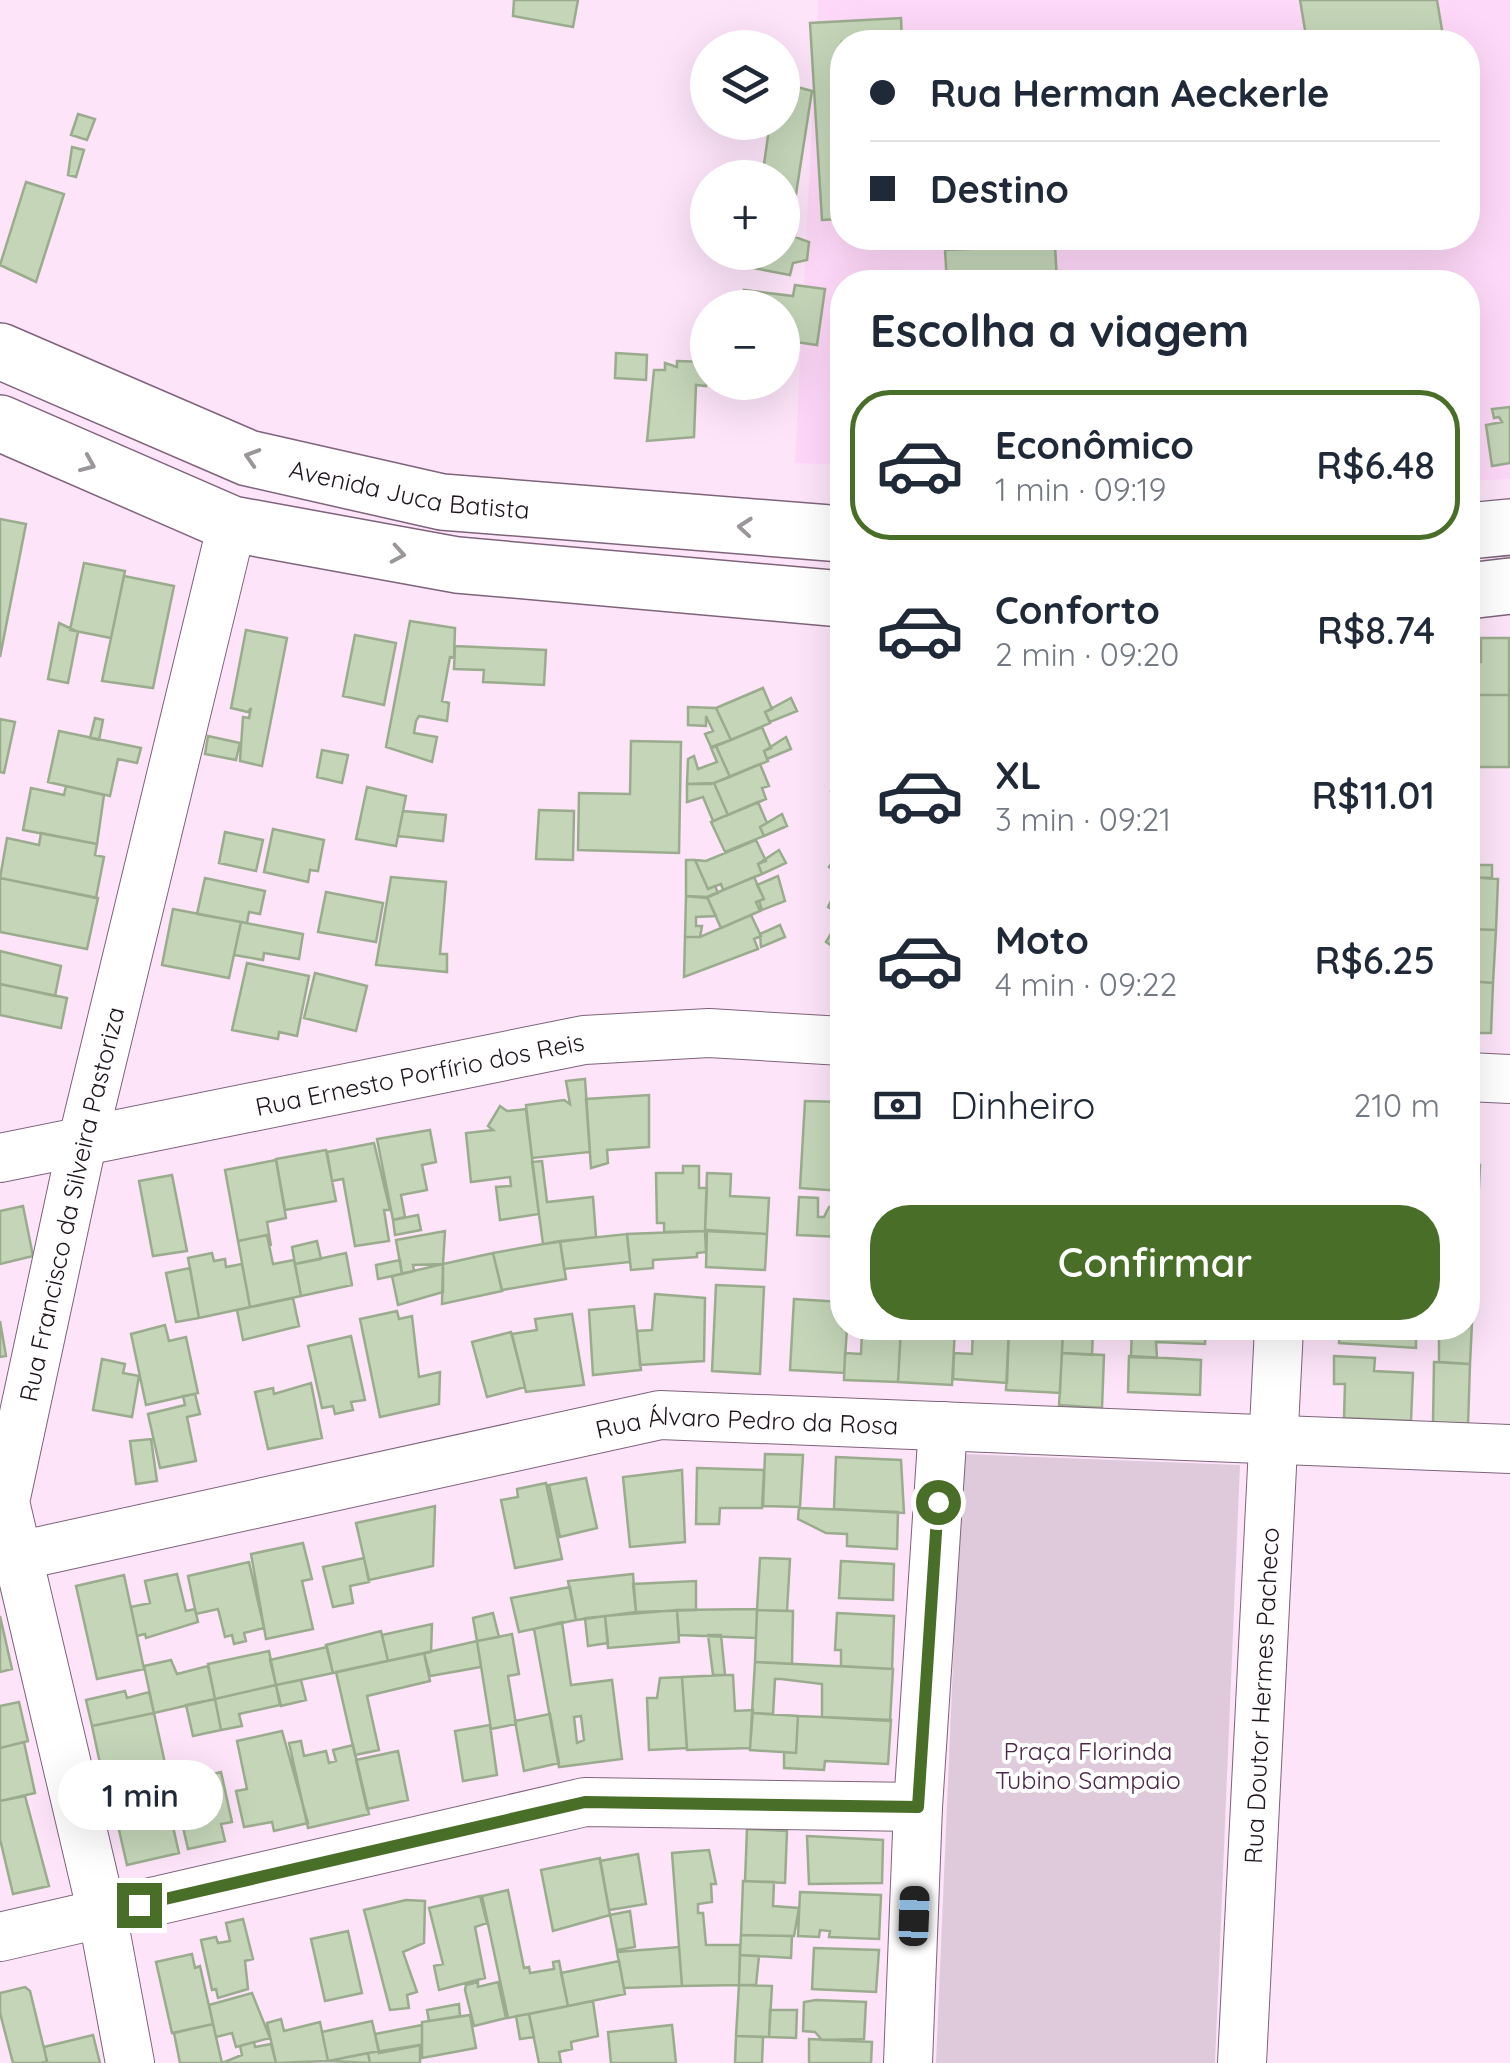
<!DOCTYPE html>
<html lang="pt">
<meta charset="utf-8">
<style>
:root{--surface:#fff;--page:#f2f2f3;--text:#1f2937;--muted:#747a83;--line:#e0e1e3;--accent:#496e28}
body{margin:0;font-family:Quicksand,sans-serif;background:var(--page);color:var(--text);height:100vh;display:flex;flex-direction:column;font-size:38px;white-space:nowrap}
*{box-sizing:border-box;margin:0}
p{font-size:32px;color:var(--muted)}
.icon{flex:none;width:55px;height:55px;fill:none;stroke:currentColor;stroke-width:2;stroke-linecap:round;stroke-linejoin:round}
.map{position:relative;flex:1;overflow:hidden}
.drawer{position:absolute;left:830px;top:270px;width:650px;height:1070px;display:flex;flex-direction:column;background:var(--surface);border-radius:40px;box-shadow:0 10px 40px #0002}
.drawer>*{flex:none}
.guide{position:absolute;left:830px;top:30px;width:650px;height:220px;border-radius:40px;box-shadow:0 10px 40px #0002;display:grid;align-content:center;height:220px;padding:0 40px;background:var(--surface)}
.tools{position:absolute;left:690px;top:30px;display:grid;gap:20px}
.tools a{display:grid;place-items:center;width:110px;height:110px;border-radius:50%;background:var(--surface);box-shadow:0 10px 40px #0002;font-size:50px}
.end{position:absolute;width:45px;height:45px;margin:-22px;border:12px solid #496e28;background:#fff;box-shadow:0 0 0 5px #fff}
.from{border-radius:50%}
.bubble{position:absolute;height:70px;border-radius:35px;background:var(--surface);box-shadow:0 10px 40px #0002;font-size:32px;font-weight:600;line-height:70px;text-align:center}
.car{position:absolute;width:30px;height:60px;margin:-30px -15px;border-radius:12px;box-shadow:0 0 8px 2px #0007;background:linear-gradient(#222 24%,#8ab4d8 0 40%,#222 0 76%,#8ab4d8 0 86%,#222 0)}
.guide b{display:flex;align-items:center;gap:35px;height:95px;font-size:38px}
.guide b+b{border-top:2px solid var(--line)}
.guide i{width:25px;height:25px;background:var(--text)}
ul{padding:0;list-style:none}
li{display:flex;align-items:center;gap:30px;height:150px;margin:0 20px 15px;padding:0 20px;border:5px solid transparent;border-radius:40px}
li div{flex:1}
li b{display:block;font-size:38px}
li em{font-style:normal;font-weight:600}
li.on{border-color:var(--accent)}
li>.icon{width:90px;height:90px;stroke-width:1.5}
h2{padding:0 40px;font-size:45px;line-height:120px}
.pay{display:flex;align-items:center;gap:25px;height:110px;padding:0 40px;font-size:38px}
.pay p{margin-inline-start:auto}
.button{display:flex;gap:20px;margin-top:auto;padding:20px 40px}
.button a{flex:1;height:115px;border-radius:40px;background:var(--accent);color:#fff;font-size:40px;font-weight:600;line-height:115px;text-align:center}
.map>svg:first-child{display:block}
.built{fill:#fed8f8;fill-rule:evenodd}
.green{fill:#decadb}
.building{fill:#c4d5b8;stroke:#9aac8d;stroke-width:2.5;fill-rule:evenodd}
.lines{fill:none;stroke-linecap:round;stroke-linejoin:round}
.minor-casing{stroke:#7e637a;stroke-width:50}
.major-casing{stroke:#7e637a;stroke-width:58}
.minor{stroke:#fff;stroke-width:48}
.major{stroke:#fff;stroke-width:55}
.oneway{stroke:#9b969a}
.route{stroke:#496e28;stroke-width:12}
.labels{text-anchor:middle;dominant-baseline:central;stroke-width:8;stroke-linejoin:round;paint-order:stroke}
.street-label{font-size:25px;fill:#21161f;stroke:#fff}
.park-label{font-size:25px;fill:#4d2849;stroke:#fff}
</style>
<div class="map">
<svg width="1510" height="2063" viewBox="0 0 1510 2063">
<rect width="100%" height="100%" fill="#fde4f9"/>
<path class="built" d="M818,0H1510V479L1468,481V282H842V465L795,463ZM842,42H1468V238H842Z"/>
<path class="green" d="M962,1454L1240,1465L1215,2063H936Z"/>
<path class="building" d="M514,0H578L573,27L513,16Z
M1300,0H1437L1444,42H1307Z
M901,18L902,42H842V219L822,220L810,23Z
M782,83L812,91L796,194L782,192V178H762L770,122H782Z
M78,114L95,119L87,140L71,135Z
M72,147L84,150L76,177L68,175Z
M26,182L64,194L36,282L0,265Z
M782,223L796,224L795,237L809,242L807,260L793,263L790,275L748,267L750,252H782Z
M1055,245L1057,282H947L945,250Z
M795,285L825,289L817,345L782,340V308H742L744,290L793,296Z
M616,353L647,355L646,380L615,378Z
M677,361L707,362L706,386L696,385L694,437L647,441L654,370H665V363L677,367Z
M1510,407V463L1492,466L1486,425L1502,422L1499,417L1494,418L1492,409Z
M0,519L26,524L0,657Z
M84,563L125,571L111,638L70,630Z
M124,576L174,586L153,688L102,681Z
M410,621L455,628L454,658L450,657L442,701L449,703L447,721L419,716L416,721L414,733L437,737L432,762L386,747Z
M59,623L78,632L68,683L48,679Z
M246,630L287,638L262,766L240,761L243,717L249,718L251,708L248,712L231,708Z
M355,635L396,643L384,705L343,696Z
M1481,638H1509V695H1471V662H1481Z
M455,646L546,650L544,685L483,682L484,670L454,669Z
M763,688L772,709L765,712L770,723L731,740L716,708Z
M1471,695H1509V767H1471Z
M791,698L797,711L770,722L765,712Z
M688,707L716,708L731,740L711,747L705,734L713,731L706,716V726L688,725Z
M95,718L103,720L99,740L90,738Z
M0,719L15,722L4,773L0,772Z
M762,727L771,748L764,751L768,761L730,777L716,746Z
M59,731L141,748L137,763L118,759L110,796L48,782Z
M208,736L240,743L236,760L205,754Z
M786,737L791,749L767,759L764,751Z
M631,741L681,742L679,853L578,850L579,793L630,794Z
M716,746L730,777L711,784H687L688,759L694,756L698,769L717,762L711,748Z
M322,750L348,755L342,783L317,777Z
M760,764L769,786L762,788L766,799L728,815L714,783Z
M842,769V798L831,791Z
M714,783L728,815L713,821L703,797L687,802V784Z
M66,786L104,795L97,844L23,830L31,788L64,795Z
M367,787L406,796L396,846L356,839Z
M758,802L767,823L760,827L764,836L725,852L711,822Z
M539,810L574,811L573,860L536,859Z
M403,811L446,815L443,841L398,836Z
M782,814L787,826L764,836L760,827Z
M273,829L324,840L318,871L310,870L308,882L264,872Z
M225,832L263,840L256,871L219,863Z
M41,833L97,844L95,855L104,857L96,898L0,878L7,838L39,845Z
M756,840L766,861L758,864L762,874L723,890L721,884L708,889L695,860L706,861Z
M779,850L786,863L762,874L758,864Z
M837,856L842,859V875L829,867Z
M686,860H695L708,889L715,886L718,893L706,898L686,896Z
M1471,865H1492V878L1468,877Z
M778,876L785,901L762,910L759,901L764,899L757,885Z
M391,877L446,882L440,954H447V972L376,965Z
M754,877L764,899L756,902L760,911L721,928L707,897Z
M1468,877L1498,879L1496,930L1468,929Z
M0,878L98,898L87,949L0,932Z
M205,878L265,891L260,914L249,912L247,923L197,914Z
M326,892L383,903L376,942L318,932Z
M834,895L842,900V915L828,907Z
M686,896L707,897L716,916L696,917V926H702L700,937H685Z
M173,909L241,922L229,978L162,965Z
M751,915L761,936L754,939L758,949L684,977L685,937H700Z
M241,922L303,934L299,959L264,953L263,960L234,955Z
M780,925L785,937L761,947L760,934Z
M1468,929L1496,930L1493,983L1468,981Z
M832,932L842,938V953L826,942Z
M0,951L61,966L55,996L0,984Z
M247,963L309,976L297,1036L279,1032L278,1039L232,1030Z
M315,973L367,986L356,1031L304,1018Z
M1468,981L1493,983L1491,1033H1468Z
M0,984L67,998L61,1028L0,1015Z
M585,1079L590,1152L532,1158L526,1105L564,1100L570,1104L566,1081Z
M649,1095V1147L607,1150L608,1163L591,1168L586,1099Z
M805,1101L842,1102L841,1191L800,1188Z
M500,1106L507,1111L526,1109L539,1214L500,1220L496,1187L511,1186L510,1177L471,1182L466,1133L493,1130L488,1126Z
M430,1130L436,1162L422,1165L427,1190L401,1195L405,1217L393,1220L377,1139Z
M374,1143L390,1210H384L389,1241L355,1246L343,1179L332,1181L327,1152Z
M326,1150L336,1201L285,1210L276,1159Z
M276,1160L286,1218L267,1222L271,1246L267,1235L238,1241L225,1170Z
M542,1161L547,1202L593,1197L596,1237L543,1244L532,1162Z
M1468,1164L1480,1165L1478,1207L1468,1206Z
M683,1166H699V1188H707L705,1231L664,1232V1223H657L656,1173H683Z
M707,1173L731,1174L730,1196L769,1198L767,1234L705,1231Z
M172,1175L187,1251L153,1256L139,1181Z
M799,1197L818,1198V1217H824L829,1207H842V1237L797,1235Z
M23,1206L33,1256L0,1264V1211Z
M418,1215L421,1230L395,1235L393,1220Z
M707,1230L767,1234L765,1270L706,1267Z
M445,1231L443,1264L413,1265L414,1271L402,1274L396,1240Z
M705,1231L706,1252L697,1253V1257L653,1260V1268L631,1270L627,1234Z
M627,1234L630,1262L564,1269L560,1241Z
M267,1235L273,1264L294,1260L301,1296L250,1307L238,1241Z
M317,1241L321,1259L295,1264L292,1247Z
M560,1241L566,1279L502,1290L493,1253Z
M1468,1241H1476L1475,1259L1468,1258Z
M212,1253L214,1261L225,1259L226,1267L242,1264L250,1307L199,1318L188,1258Z
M346,1253L352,1285L301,1296L295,1264Z
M493,1253L502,1291L442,1304L443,1264Z
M400,1260L402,1274L378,1279L376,1265Z
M443,1264V1292L398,1305L392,1276Z
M190,1268L199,1318L176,1322L166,1273Z
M716,1285L764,1287L760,1374L712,1371Z
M655,1294L705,1298L704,1361L640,1365L637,1331L652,1330Z
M293,1298L299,1326L243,1340L237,1310Z
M794,1299L842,1302V1328H847L844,1373L790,1370Z
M1468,1302H1473L1470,1364L1439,1362V1328H1468Z
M634,1306L641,1370L593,1375L589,1310Z
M397,1311L399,1319L412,1316L419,1377L440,1372L439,1404L380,1417L360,1319Z
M572,1314L584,1385L526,1392L512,1334L537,1330L535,1319Z
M0,1321L6,1356L0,1357Z
M165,1325L169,1341L186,1337L198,1393L146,1405L131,1334Z
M847,1328H901L898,1382L844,1380L845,1353L861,1354L862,1332Z
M901,1328H955L952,1385L898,1382Z
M973,1328H1009L1007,1383L953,1379L954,1353L972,1354Z
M1009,1328H1063L1060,1393L1006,1390Z
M1063,1328H1093L1092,1355L1062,1353Z
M1132,1328H1206L1205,1344L1156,1342L1157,1358L1131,1357Z
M1340,1328H1416V1348L1339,1343Z
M511,1332L525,1387L487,1397L472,1342Z
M351,1336L365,1400L351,1402L353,1410L335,1414L333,1406L322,1408L308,1346Z
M1062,1353L1104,1355L1102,1408L1059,1405Z
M1129,1356L1201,1360L1200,1395L1128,1392Z
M1334,1356L1375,1358L1374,1371L1413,1373L1411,1421L1344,1418L1345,1384H1334Z
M102,1359L125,1364L123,1373L139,1376L132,1417L93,1410Z
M1434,1362L1470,1364L1468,1426L1433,1423Z
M311,1383L322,1438L268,1449L255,1392L273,1388L274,1394Z
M195,1394L200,1414L187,1417L196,1461L160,1468L148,1414L185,1405L183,1396Z
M151,1439L157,1481L136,1484L130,1441Z
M765,1454L803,1455L800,1507L763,1506Z
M836,1457L901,1460L904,1513L834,1509Z
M697,1468L764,1470L762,1508H720L719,1524H696Z
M682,1470L685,1542L630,1547L623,1477Z
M586,1478L597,1528L560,1537L549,1485Z
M546,1483L562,1559L515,1568L501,1500L518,1497L517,1489Z
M435,1506L433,1566L369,1580L356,1523Z
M799,1508L898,1512L897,1549L847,1546V1534L826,1533L798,1519Z
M303,1543L312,1579L302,1581L313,1629L266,1639L251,1554Z
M364,1558L369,1582L350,1586L353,1603L333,1607L323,1567Z
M760,1558L790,1559L787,1611L757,1610Z
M841,1561L894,1564L893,1600L839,1598Z
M249,1562L264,1628L244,1633L246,1641L234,1644L232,1635L225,1637L218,1609L196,1614L188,1576Z
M177,1574L186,1611L195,1609L198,1622L146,1638L145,1634L137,1636L131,1607L150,1603L145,1581Z
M633,1574L636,1612L576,1620L568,1581Z
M124,1575L144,1669L97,1679L76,1586Z
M696,1581V1610L636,1612L633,1584Z
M570,1587L576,1620L519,1632L511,1598Z
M757,1609L756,1638L679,1635L677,1610Z
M677,1610L679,1642L608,1648L605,1616Z
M757,1610L793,1611L792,1664L755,1662Z
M493,1613L499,1637L477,1641L473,1618Z
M837,1613L894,1616L892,1669L841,1666V1650H835Z
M0,1616L12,1669L0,1672Z
M605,1616L608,1643L588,1646L585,1618Z
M562,1622L571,1685L612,1680L622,1759L559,1767L534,1629ZM581,1716L584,1740L577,1743L574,1717Z
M432,1624L431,1652L388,1661L382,1635Z
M381,1631L388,1661L333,1673L326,1645Z
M512,1634L519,1674L508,1676L516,1724L491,1729L477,1641Z
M708,1635H721L725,1675H713Z
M477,1641L481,1667L430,1676L424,1653Z
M327,1647L333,1673L276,1685L270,1660Z
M269,1651L276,1685L215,1699L208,1664Z
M424,1653L430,1681L367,1696L379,1750L355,1755L336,1672Z
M171,1660L177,1674L208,1666L215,1699L154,1713L144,1666Z
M755,1662L893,1669L890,1721L822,1717V1684L781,1679H775L773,1714L752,1713Z
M725,1675H733L735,1711L753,1710L750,1748L687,1750L682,1677Z
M682,1677L687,1748L649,1750L647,1698H657L660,1678Z
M301,1680L306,1700L281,1706L276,1685Z
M276,1685L280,1705L239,1714L242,1726L221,1730L215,1699Z
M125,1691L127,1698L149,1692L154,1713L92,1726L86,1700Z
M215,1699L221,1730L193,1736L186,1705Z
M19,1702L28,1741L0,1748V1706Z
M154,1713L166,1768L104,1782L92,1726Z
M752,1713L798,1716L796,1753L750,1750Z
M550,1714L559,1763L524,1771L515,1721Z
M798,1716L891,1720L888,1764L825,1761L824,1770L784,1768V1752L796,1753Z
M490,1725L497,1775L463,1781L455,1731Z
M282,1731L308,1823L274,1831L272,1822L244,1827L236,1791L247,1789L237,1741Z
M301,1741L304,1756L326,1751L329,1763L336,1761L333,1750L353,1745L369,1814L308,1828L289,1743Z
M24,1742L35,1793L0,1801V1748Z
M398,1751L408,1800L367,1809L356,1760Z
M221,1772L232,1822L221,1824L225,1841L188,1849L173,1784Z
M163,1783L179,1853L127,1865L111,1795Z
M25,1796L49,1886L13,1894L0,1839V1801Z
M747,1829L787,1831L785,1883L745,1881Z
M807,1836L883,1840L882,1883L809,1884Z
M709,1850L716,1884H711L712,1902L698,1904V1913H703L706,1945H740L739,1985L682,1986L672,1853Z
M638,1854L646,1904L609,1910L600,1861Z
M600,1858L610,1915L553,1931L541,1870Z
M743,1881L774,1882L773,1906L799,1908L794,1936L741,1935Z
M508,1890L524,1968L529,1967L530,1973L554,1969L553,1962L559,1961L568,2006L508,2018L482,1896Z
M800,1892L881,1895L879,1939L829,1937L830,1931L820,1930L819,1937L798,1936Z
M480,1896L487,1923L475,1927L485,1978L439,1990L434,1966L443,1964L429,1908Z
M406,1900L425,1901L424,1943L403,1952L417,1992L407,1995L409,2008L390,2010L364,1910Z
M630,1911L635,1947L617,1950L610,1915Z
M243,1919L253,1959L245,1961L248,1989L218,1998L216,1989L212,1990L201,1940L216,1937L218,1943L230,1941L226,1923Z
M348,1931L362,1993L325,2001L311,1939Z
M741,1935L792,1936L791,1958L740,1955Z
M679,1947L682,1986L624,1988L617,1952Z
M814,1948L879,1950L876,1992L812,1989Z
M192,1954L195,1968L200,1966L213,2024L172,2033L156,1962Z
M740,1955L759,1956L756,1985H739Z
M619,1961L625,1994L568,2006L561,1973Z
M478,1982V1987L498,1982L506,2018L474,2026L465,1990L466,1985Z
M739,1985L772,1986L769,2037L736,2036Z
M25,1987L30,1991L47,2061L41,2063H13L0,2013V1993Z
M252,1993L270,2038L236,2047L232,2033L216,2037L209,2005Z
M816,2000L866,2002L864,2039L822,2040L815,2032L803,2031L804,2002Z
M593,2001L598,2036L571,2042L572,2049L559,2052L561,2063H539L529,2014Z
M459,2004L460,2016L429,2021L427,2010Z
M770,2010H797L796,2038L769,2037Z
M529,2014L534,2037L520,2039L516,2016Z
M470,2015L476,2048L422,2058V2022Z
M281,2019L284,2031L320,2022L328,2061L276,2063L267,2023Z
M372,2021L379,2051L328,2061L322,2032Z
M213,2024L222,2063H180L174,2033Z
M422,2025V2045L379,2053L375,2034Z
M672,2025L676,2063H611L608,2032Z
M93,2035L100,2063H47L44,2047Z
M736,2036L763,2037L762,2063H735Z
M809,2039L872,2042L871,2063H809Z
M254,2042L255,2047L271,2044L276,2063H222L242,2055L240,2046Z
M420,2045V2063H370L368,2053Z
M368,2053L370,2063L328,2061Z"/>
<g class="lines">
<g class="minor-casing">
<g id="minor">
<path d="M1468,1077L1510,1079"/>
<path id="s1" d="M0,1158L584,1040L709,1033L842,1041"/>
<path id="s2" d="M0,1560L660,1415L1510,1449"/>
<path d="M0,1937L585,1802L918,1807"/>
<path id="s3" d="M130,2063L102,1913L5,1502L83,1139L232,524"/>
<path d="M908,2063L918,1807L943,1426"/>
<path id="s4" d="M1242,2063L1279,1328"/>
</g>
</g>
<g class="major-casing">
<g id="major">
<path id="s5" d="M0,351L248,458L442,502L842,534"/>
<path d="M0,423L232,524L457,565L842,599"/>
<path d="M1468,531L1510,527"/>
<path d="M1468,591L1510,586"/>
</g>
</g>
<use href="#minor" class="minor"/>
<use href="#major" class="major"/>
</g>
<defs><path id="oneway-chevron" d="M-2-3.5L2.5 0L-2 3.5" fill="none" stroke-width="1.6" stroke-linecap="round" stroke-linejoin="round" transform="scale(2.5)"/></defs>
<g class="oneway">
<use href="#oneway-chevron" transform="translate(252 457) rotate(-163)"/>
<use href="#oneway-chevron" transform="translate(88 464) rotate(23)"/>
<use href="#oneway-chevron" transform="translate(745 527) rotate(-175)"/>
<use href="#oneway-chevron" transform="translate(398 554) rotate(10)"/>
</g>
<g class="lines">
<path class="route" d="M139,1905L585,1802L918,1807L938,1502"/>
</g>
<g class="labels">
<g class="street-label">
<text stroke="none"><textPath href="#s5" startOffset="435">Avenida Juca Batista</textPath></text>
<text stroke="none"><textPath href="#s1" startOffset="428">Rua Ernesto Porfírio dos Reis</textPath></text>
<text stroke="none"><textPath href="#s3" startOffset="880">Rua Francisco da Silveira Pastoriza</textPath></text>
<text stroke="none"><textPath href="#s2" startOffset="762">Rua Álvaro Pedro da Rosa</textPath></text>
<text stroke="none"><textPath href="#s4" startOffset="368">Rua Doutor Hermes Pacheco</textPath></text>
</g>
<g class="park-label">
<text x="1088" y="1750">Praça Florinda<tspan x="1088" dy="29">Tubino Sampaio</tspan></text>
</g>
</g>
</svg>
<div class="tools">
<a><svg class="icon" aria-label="layers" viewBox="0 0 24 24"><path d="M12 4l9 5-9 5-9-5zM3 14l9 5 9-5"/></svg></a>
<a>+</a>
<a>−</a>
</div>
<i class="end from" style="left:938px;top:1502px"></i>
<i class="end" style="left:139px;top:1905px"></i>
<div class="bubble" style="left:58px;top:1760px;width:165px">1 min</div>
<i class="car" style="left:914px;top:1916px;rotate:2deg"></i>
<div class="guide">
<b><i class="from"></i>Rua Herman Aeckerle</b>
<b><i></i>Destino</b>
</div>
<section class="drawer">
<h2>Escolha a viagem</h2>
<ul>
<li class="on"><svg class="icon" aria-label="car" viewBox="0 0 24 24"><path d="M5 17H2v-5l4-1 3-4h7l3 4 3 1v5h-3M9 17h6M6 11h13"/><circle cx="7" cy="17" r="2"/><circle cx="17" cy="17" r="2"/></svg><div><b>Econômico</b><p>1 min · 09:19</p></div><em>R$6.48</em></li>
<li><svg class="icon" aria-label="car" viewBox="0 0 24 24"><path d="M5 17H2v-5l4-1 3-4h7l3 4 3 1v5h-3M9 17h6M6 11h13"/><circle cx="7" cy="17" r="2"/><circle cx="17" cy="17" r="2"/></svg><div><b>Conforto</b><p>2 min · 09:20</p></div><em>R$8.74</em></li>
<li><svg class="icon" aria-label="car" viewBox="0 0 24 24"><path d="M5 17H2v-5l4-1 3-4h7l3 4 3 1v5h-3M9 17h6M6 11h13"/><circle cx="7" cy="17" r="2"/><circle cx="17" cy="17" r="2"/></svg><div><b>XL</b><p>3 min · 09:21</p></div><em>R$11.01</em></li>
<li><svg class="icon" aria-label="car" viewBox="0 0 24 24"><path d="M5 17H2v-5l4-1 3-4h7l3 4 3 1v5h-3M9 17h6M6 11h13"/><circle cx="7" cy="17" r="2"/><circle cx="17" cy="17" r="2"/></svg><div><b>Moto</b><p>4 min · 09:22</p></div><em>R$6.25</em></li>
</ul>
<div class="pay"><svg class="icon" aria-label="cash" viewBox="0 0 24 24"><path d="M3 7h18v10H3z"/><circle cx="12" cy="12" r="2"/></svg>Dinheiro<p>210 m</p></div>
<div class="button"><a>Confirmar</a></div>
</section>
</div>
